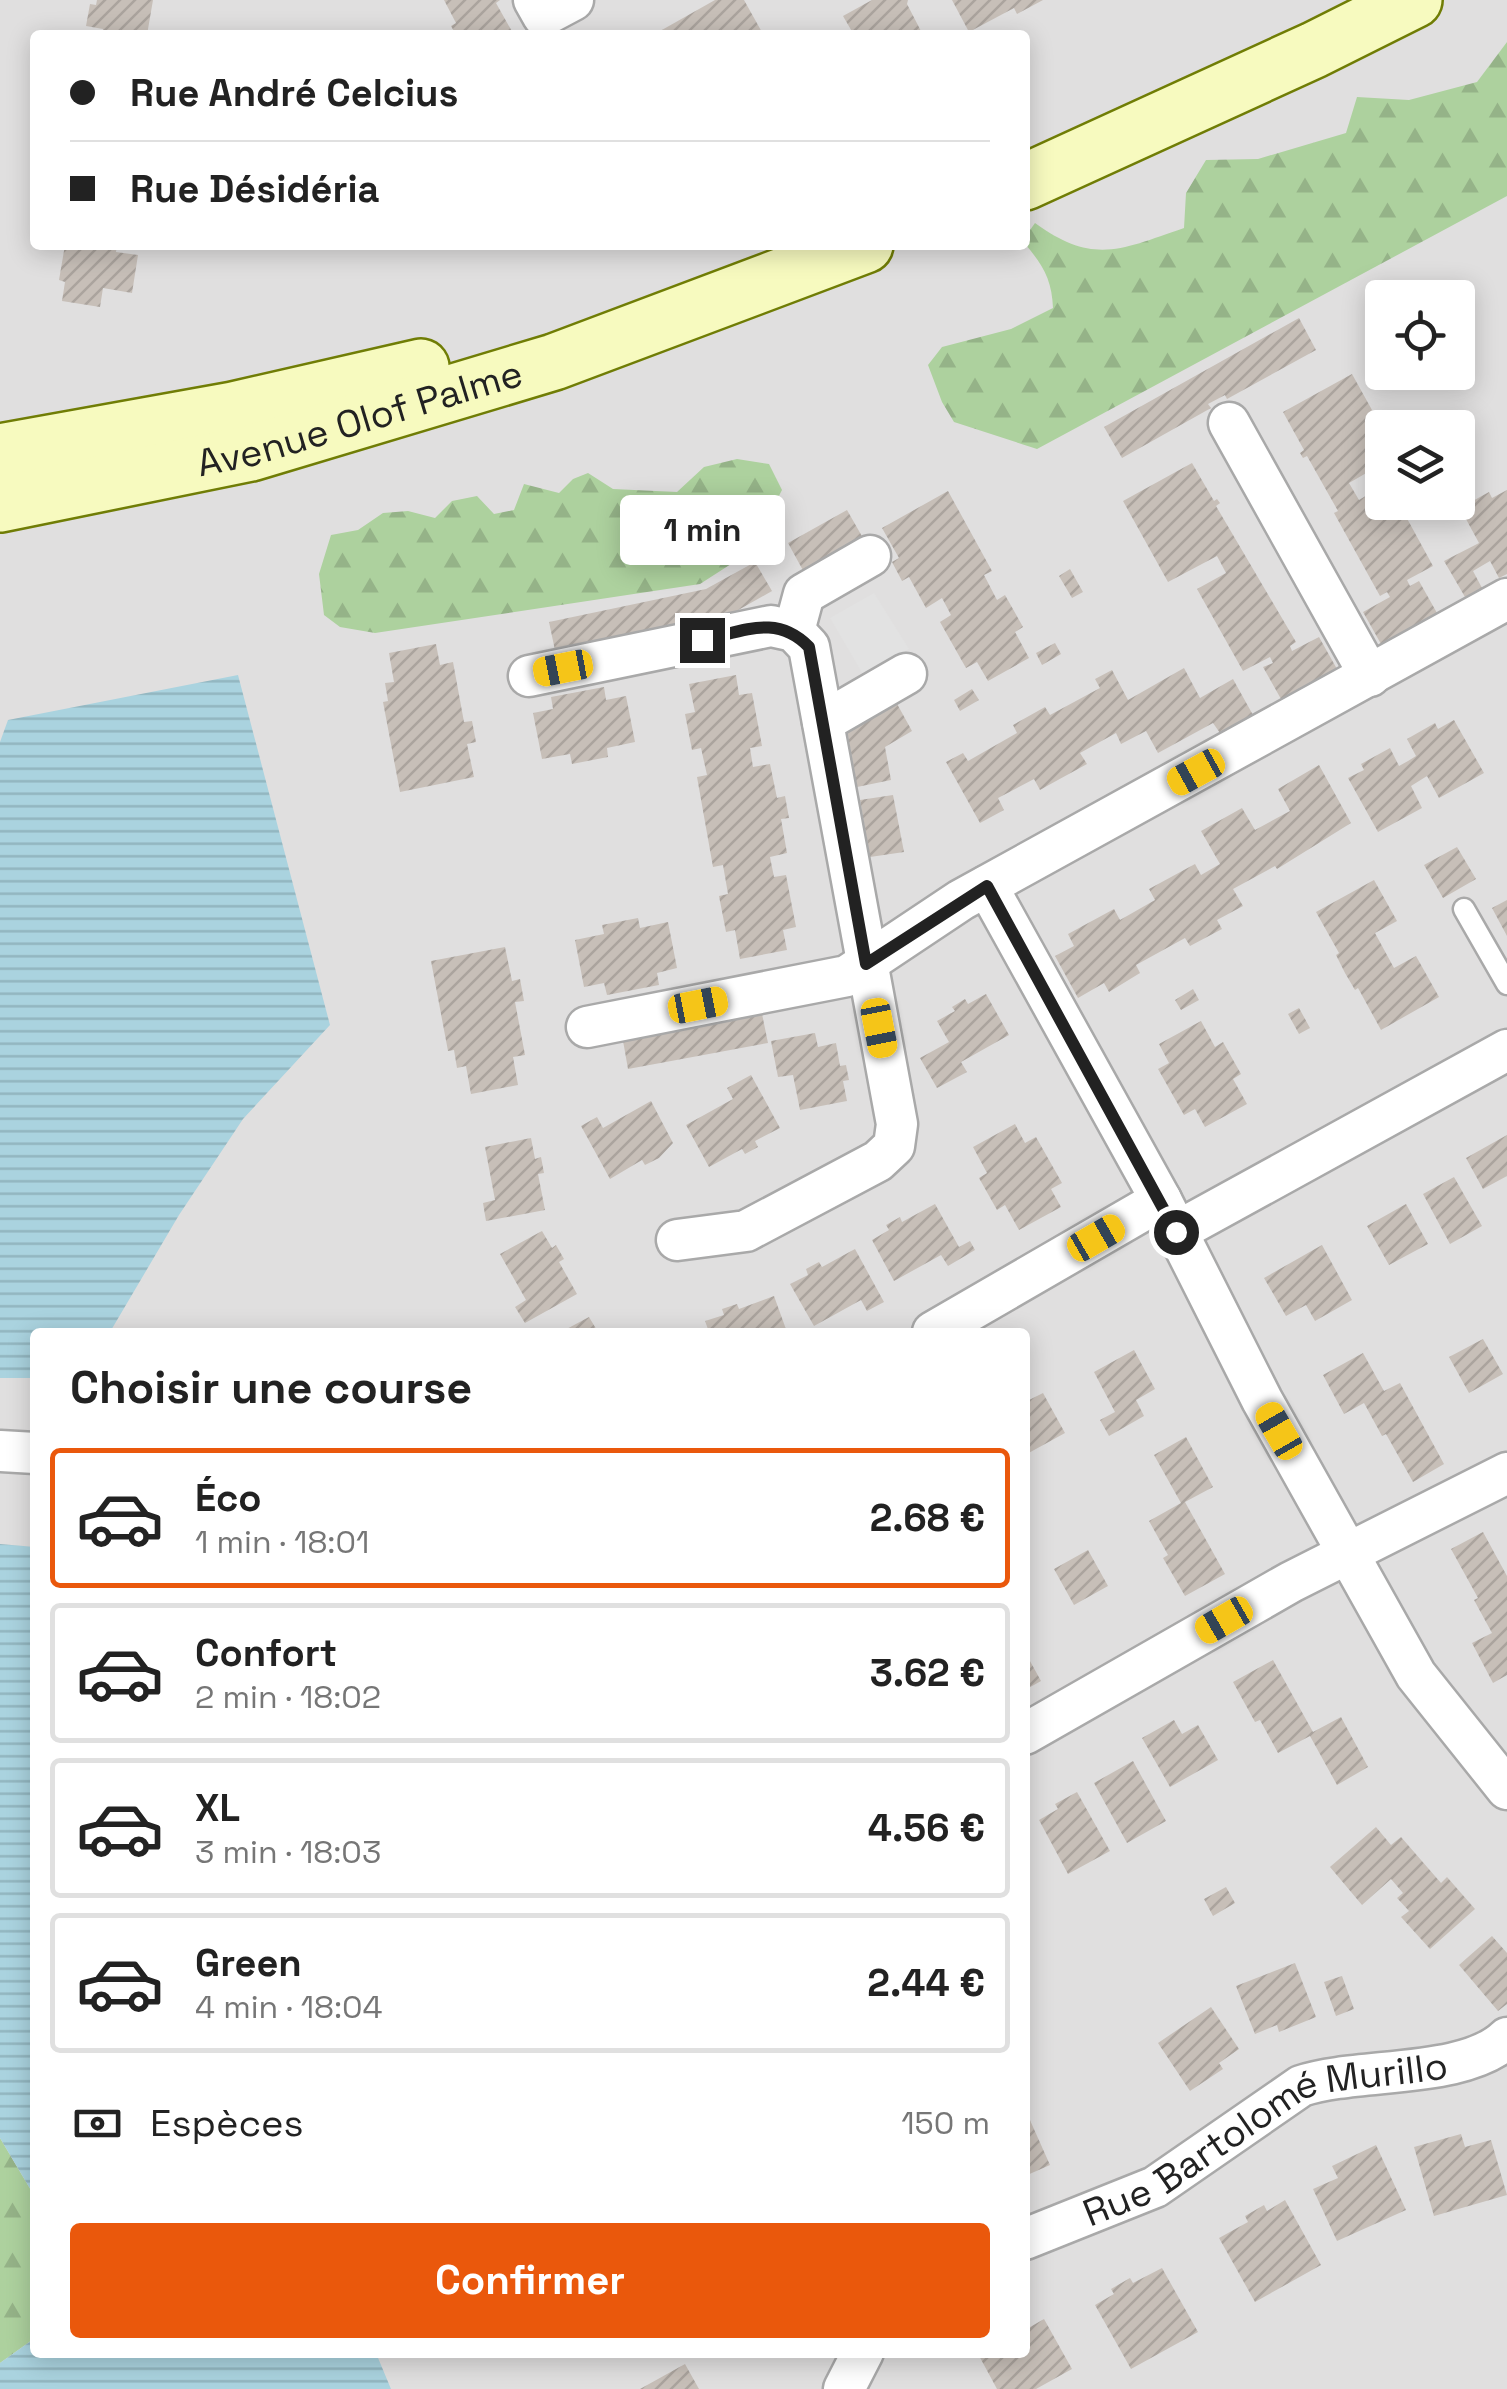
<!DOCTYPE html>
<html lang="fr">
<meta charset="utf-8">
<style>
:root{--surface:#fff;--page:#f6f6f6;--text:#222;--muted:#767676;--line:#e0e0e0;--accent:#ea580c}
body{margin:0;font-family:"Space Grotesk",sans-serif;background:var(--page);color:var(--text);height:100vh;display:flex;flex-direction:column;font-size:38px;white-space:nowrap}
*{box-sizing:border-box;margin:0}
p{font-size:32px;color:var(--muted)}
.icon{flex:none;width:55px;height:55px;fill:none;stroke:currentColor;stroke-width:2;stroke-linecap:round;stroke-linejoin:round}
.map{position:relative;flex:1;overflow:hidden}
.panel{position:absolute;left:30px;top:1328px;width:1000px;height:1030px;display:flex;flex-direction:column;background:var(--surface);border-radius:10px;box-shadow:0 5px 25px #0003}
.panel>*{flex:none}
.top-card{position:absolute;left:30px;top:30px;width:1000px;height:220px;border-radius:10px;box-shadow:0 5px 25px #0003;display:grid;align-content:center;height:220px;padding:0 40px;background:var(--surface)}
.controls{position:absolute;left:1365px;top:280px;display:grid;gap:20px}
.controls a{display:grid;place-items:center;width:110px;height:110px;border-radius:10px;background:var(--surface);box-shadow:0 5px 25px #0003;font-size:50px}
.end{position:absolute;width:45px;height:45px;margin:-22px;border:12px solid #222;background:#fff;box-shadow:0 0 0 5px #fff}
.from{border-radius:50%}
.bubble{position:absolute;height:70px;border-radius:10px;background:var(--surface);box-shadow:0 5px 25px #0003;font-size:32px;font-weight:800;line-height:70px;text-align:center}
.car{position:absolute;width:30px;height:60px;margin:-30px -15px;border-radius:12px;box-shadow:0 0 8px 2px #0007;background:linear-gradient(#f5c518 24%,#345 0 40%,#f5c518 0 76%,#345 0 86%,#f5c518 0)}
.top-card b{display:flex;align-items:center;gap:35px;height:95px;font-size:38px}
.top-card b+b{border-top:2px solid var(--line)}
.top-card i{width:25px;height:25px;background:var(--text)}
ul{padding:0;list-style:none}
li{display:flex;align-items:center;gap:30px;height:140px;margin:0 20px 15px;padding:0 20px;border:5px solid var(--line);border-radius:10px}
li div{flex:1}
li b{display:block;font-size:38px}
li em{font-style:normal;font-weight:800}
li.selected{border-color:var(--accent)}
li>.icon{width:90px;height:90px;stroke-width:1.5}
h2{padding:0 40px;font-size:45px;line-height:120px}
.pay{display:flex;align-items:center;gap:25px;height:110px;padding:0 40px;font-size:38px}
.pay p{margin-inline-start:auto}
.action{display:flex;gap:20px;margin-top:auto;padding:20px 40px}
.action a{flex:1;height:115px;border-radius:10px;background:var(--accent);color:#fff;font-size:40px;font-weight:800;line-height:115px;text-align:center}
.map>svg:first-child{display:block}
.residential{fill:#e0dfdf;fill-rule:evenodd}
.forest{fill:url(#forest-firs)}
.parking{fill:#e2e2e2}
.water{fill:url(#water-rules)}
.building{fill:url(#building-hatch)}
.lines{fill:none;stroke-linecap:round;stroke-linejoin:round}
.lane-casing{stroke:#a9a9a9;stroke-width:25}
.street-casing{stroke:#a9a9a9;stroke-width:45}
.secondary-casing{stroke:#707d05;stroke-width:60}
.lane{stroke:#fff;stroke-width:20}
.street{stroke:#fff;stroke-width:40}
.secondary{stroke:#f7fabf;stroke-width:55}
.route{stroke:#222;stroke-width:12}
.labels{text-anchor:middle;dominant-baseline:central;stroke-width:8;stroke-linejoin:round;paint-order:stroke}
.street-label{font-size:38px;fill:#222;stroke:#fff}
</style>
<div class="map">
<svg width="1507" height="2389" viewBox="0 0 1507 2389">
<defs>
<pattern id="forest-firs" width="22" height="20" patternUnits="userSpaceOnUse" patternTransform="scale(2.5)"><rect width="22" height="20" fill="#add19e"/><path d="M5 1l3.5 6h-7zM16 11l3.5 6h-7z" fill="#95b388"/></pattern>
<pattern id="water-rules" width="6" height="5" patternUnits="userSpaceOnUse" patternTransform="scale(2.5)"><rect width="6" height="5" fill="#aad3df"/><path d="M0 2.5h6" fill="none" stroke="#92b5bf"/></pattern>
<pattern id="building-hatch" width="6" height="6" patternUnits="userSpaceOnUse" patternTransform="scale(2.5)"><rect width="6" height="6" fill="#c7bfb8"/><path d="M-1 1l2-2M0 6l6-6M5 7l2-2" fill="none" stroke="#aba49e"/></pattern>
</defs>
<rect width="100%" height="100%" fill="#f2efe9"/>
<path class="residential" d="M0,0H1507V2389H0ZM35,35H1025V245H35ZM1382,298H1458V372H1382ZM1382,428H1458V502H1382ZM35,1332H1025V2352H35Z"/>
<path class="forest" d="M1507,42V196L1037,449L954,422L942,402L928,365L942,347L1011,329L1053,308C1052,280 1043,265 1025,244V237L1035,223C1094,266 1122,249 1184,228L1186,193L1206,160L1258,159L1346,133L1357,97L1409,100L1477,82Z
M737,459L769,464L782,490L766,521L773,537L700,584L375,633L340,627L324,615L319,574L331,535L358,530L383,513L408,511L435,518L452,501L477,496L494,514L514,510L524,484L559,493L573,479L588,473L613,489L677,492L704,467Z
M0,2138L35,2197V2338L0,2363Z"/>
<path class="parking" d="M874,593L909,649L864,676L830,618Z"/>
<path class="water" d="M238,675L330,1025L243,1119L179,1215L110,1332H35V1378H0V742L8,720Z
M0,1544L35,1547V2197L0,2138Z
M35,2338V2352L376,2353L391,2389H0V2363Z"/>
<path class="building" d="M97,0H153L147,35H102L103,29L86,26L90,4L96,5Z
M444,0H500L496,3L514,35H456L451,26L456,23Z
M715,0H744L763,34L653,35Z
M872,0H908L907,4L923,35H854L843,16Z
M952,0H1043L1017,14L1014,8L969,32Z
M65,245H117L116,252L138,255L132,293L103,288L100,307L62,301L65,282L59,280Z
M1299,318L1316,350L1227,399L1225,395L1208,404L1211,408L1122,458L1104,427Z
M1461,353L1474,374L1452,387L1443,372H1458V355Z
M1352,374L1382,428V464L1349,483L1359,500L1382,486V502H1398L1433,566L1407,580L1410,586L1419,581L1437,613L1381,644L1363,612L1390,597L1387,592L1380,596L1334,513L1338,511L1307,456L1303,458L1300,453L1304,450L1283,412Z
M1192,463L1214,501L1217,499L1220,503L1216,506L1296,642L1290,646L1292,651L1319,637L1337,669L1281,699L1263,667L1273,663L1270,657L1243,671L1197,589L1226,573L1217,556L1168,582L1123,501Z
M1507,490V574L1499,578L1490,561L1473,571L1482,588L1465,597L1444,561L1479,543L1460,508L1489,492L1492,498Z
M948,491L992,571L984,575L997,600L1005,595L1023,627L1015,632L1029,658L988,681L977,662L966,668L962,661L940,622L951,615L942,598L926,608L909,577L902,581L892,562L899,558L882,528Z
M847,510L863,538L805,574L788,543Z
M755,562L772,591L717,622L556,655L549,622L706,589Z
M1070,569L1083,592L1072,598L1059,576Z
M1055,643L1061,654L1042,665L1036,653Z
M436,644L440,665L453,662L464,722L472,721L476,742L467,744L474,777L400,792L383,702L388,701L385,683L394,682L389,653Z
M1184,668L1200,698L1233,679L1253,715L1220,733L1213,723L1158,753L1146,731L1121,744L1116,733L1080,753L1087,764L1047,786L1040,790L1034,779L998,798L1004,810L980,823L946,762L963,753L968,761L1017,733L1013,725L1045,707L1050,715L1100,688L1095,679L1112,670L1128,700Z
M736,675L739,695L752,693L762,746L750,748L753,767L770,764L777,798L785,796L789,818L781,819L787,853L770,857L774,877L786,875L796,927L783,930L787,950L740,959L735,930L726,932L719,896L728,894L723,865L713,867L697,777L707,775L701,748L692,750L685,714L695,712L689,684Z
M604,687L606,700L626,696L635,742L607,748L608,757L572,764L570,754L542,759L533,713L553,709L551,697Z
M972,689L979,700L960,711L954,700Z
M896,702L912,731L885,747L891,780L857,787L847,730Z
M1454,720L1484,773L1439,798L1427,776L1411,786L1422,808L1378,832L1348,778L1364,770L1361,764L1390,748L1399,766L1408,761L1416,756L1407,739L1435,723L1438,729Z
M1319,765L1351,823L1277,869L1275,866L1233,889L1243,906L1217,920L1222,929L1190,946L1185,938L1136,965L1140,973L1109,992L1104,983L1078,998L1055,956L1074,946L1068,934L1114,909L1120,920L1155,900L1149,889L1195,864L1201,875L1220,864L1201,831L1242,808L1255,830L1290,811L1278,789Z
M893,795L904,852L870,857L860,800Z
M1457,847L1476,879L1443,898L1424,865Z
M1374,880L1397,921L1375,933L1394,968L1416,956L1439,997L1381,1030L1358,988L1355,990L1345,973L1336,955L1339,953L1316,912Z
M1507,900V936L1492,908Z
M638,918L640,928L668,922L677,968L657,973L659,985L607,995L604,983L584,987L575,940L604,934L602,925Z
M505,947L512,981L520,979L524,1001L515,1002L525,1055L513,1057L518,1085L471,1094L466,1066L457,1068L454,1050L448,1051L431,961Z
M1193,989L1199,1000L1181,1010L1175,1000Z
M986,994L1009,1035L961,1062L967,1072L937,1088L920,1058L949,1042L937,1021L955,1011L952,1007L965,999L968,1004Z
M1299,1008L1310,1028L1299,1034L1288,1014Z
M761,1009L768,1043L628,1069L622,1035Z
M1201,1021L1215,1047L1223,1042L1241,1074L1233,1079L1247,1104L1205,1127L1195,1109L1184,1115L1158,1069L1169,1063L1159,1044Z
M815,1033L818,1047L836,1043L840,1066L846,1065L849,1080L843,1081L847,1101L800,1110L793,1075L778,1077L771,1041Z
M751,1075L780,1128L755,1141L758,1147L745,1154L742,1149L709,1167L686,1125L733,1099L727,1088Z
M651,1101L673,1143L659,1158L645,1165L642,1160L610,1179L581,1126L597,1117L603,1128Z
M1015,1124L1025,1143L1036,1137L1062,1183L1051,1189L1061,1207L1019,1230L1005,1205L997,1210L979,1178L987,1173L973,1147Z
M1507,1135V1176L1483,1189L1466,1158Z
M531,1138L535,1159L541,1157L544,1173L538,1174L545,1210L486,1221L483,1203L495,1200L485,1147Z
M1454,1177L1482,1226L1450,1244L1423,1194Z
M935,1204L959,1247L970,1241L975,1250L948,1266L941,1255L894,1281L872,1240L889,1230L886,1225L900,1217L902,1222Z
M1406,1204L1428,1244L1389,1265L1367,1226Z
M542,1231L552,1248L556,1245L564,1259L559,1262L577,1294L525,1323L515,1307L526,1300L500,1254Z
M1322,1245L1352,1300L1315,1321L1306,1305L1286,1316L1264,1278Z
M855,1249L884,1302L867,1311L861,1300L814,1326L790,1284L808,1275L806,1269L819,1262L822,1267Z
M774,1296L787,1332H709L705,1321L724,1315L722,1309L737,1304L739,1309Z
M589,1317L598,1332H561Z
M1483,1339L1503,1374L1469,1393L1449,1357Z
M1134,1350L1155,1389L1136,1400L1144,1416L1109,1436L1100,1420L1115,1412L1094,1372Z
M1363,1353L1384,1391L1400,1383L1444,1464L1413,1482L1386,1434L1382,1436L1364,1403L1344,1414L1323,1375Z
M1043,1393L1065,1433L1025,1455V1402Z
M1186,1437L1213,1487L1185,1502L1225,1574L1185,1596L1163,1558L1168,1555L1149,1521L1181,1503L1154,1455Z
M1483,1532L1507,1576V1675L1493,1683L1472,1643L1492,1633L1474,1600L1478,1598L1451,1549Z
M1088,1550L1108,1586L1074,1605L1054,1569Z
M1025,1652L1041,1681L1025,1690Z
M1273,1660L1313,1732L1341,1717L1368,1767L1337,1785L1310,1736L1278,1753L1260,1720L1255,1722L1233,1682Z
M1174,1720L1182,1734L1198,1725L1218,1760L1170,1787L1142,1738Z
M1133,1761L1166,1821L1127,1843L1094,1783Z
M1077,1792L1110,1851L1068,1874L1039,1820L1058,1809L1055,1804Z
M1376,1827L1391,1845L1401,1837L1441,1883L1447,1877L1475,1909L1430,1949L1401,1917L1409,1911L1397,1898L1403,1893L1391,1879L1362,1905L1330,1867Z
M1226,1887L1235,1903L1213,1916L1204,1899Z
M1492,1936L1507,1953V2004L1498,2011L1459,1965Z
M1295,1963L1316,2017L1279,2032L1277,2025L1255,2034L1236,1986Z
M1342,1976L1354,2009L1336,2016L1324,1982Z
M1211,2007L1239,2049L1219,2063L1223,2069L1190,2091L1158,2043Z
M1025,2109L1050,2165L1025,2176Z
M1461,2134L1465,2147L1491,2140L1507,2195L1434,2216L1414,2147Z
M1376,2145L1406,2210L1337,2241L1313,2189L1338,2178L1332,2166Z
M1285,2200L1321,2265L1255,2302L1219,2238L1248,2222L1245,2216L1264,2205L1267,2211Z
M1162,2268L1198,2332L1131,2369L1095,2305L1114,2294L1111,2289L1130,2278L1133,2283Z
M1044,2319L1072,2369L1036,2389H997L977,2352H1025V2330Z
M685,2364L699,2389H640Z"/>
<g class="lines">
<g class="lane-casing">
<path id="lane" d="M1464,909L1507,984"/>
</g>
<g class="street-casing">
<g id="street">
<path d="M534,0L543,16L573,0"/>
<path d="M1229,423L1370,676"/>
<path d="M794,631L804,594L870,556"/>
<path d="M529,676L771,626L794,631L809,647L897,1124L894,1146L878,1161L746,1231L677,1240"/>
<path d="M823,722L906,674"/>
<path d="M987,886L1161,1200L1262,1400L1416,1675L1507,1789"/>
<path d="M587,1027L847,976L961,900L1507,599"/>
<path d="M1176,1232L1507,1050"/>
<path d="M933,1332L1161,1200"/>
<path d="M0,1451L35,1453"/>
<path d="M1025,1734L1291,1582L1507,1473"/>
<path id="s1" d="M1025,2239L1155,2187L1301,2086C1358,2067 1465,2079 1507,2038"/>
<path d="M844,2389L863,2352"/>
</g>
</g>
<g class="secondary-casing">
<g id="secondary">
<path d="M1025,182L1314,50L1414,0"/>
<path d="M0,452L233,410L421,367"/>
<path id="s2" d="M0,504L251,453L554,362L865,245"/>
</g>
</g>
<use href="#lane" class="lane"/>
<use href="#street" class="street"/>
<use href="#secondary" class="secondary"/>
</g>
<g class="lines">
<path class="route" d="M702,640C743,632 776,613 809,647L866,964L987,886L1176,1232"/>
</g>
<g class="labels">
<g class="street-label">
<text stroke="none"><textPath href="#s2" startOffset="370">Avenue Olof Palme</textPath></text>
<text stroke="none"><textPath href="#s1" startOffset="265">Rue Bartolomé Murillo</textPath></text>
</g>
</g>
</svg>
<div class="controls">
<a><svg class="icon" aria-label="locate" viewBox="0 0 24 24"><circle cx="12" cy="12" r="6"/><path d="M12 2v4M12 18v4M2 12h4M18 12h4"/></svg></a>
<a><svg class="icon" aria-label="layers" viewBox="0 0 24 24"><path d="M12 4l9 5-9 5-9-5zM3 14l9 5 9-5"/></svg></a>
</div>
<i class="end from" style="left:1176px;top:1232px"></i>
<i class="end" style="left:702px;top:640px"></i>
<div class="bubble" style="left:620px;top:495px;width:165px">1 min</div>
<i class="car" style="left:563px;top:668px;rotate:259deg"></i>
<i class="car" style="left:1196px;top:772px;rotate:241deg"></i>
<i class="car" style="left:698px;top:1005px;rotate:79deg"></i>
<i class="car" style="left:879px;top:1028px;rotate:169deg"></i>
<i class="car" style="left:1096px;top:1238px;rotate:60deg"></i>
<i class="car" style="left:1279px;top:1431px;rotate:330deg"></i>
<i class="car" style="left:1224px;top:1620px;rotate:240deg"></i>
<div class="top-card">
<b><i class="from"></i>Rue André Celcius</b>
<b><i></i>Rue Désidéria</b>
</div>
<section class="panel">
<h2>Choisir une course</h2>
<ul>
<li class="selected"><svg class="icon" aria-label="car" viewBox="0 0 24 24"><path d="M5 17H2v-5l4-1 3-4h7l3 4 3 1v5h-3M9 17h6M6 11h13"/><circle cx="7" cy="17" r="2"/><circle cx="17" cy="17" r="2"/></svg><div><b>Éco</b><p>1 min · 18:01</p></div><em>2.68 €</em></li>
<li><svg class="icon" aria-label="car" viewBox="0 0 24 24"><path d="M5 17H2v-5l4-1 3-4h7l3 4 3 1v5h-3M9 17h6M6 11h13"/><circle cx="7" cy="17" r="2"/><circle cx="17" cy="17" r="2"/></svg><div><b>Confort</b><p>2 min · 18:02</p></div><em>3.62 €</em></li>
<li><svg class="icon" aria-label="car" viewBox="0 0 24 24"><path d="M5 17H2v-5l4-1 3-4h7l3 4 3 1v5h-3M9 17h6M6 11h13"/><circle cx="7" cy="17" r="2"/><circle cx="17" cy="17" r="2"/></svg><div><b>XL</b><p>3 min · 18:03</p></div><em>4.56 €</em></li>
<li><svg class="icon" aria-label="car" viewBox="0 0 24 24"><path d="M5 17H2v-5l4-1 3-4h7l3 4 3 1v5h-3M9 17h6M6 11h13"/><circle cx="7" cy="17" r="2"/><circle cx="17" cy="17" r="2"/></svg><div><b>Green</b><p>4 min · 18:04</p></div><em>2.44 €</em></li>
</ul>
<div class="pay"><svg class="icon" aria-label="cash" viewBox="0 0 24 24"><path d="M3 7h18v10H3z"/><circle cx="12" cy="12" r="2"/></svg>Espèces<p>150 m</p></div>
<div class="action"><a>Confirmer</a></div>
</section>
</div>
